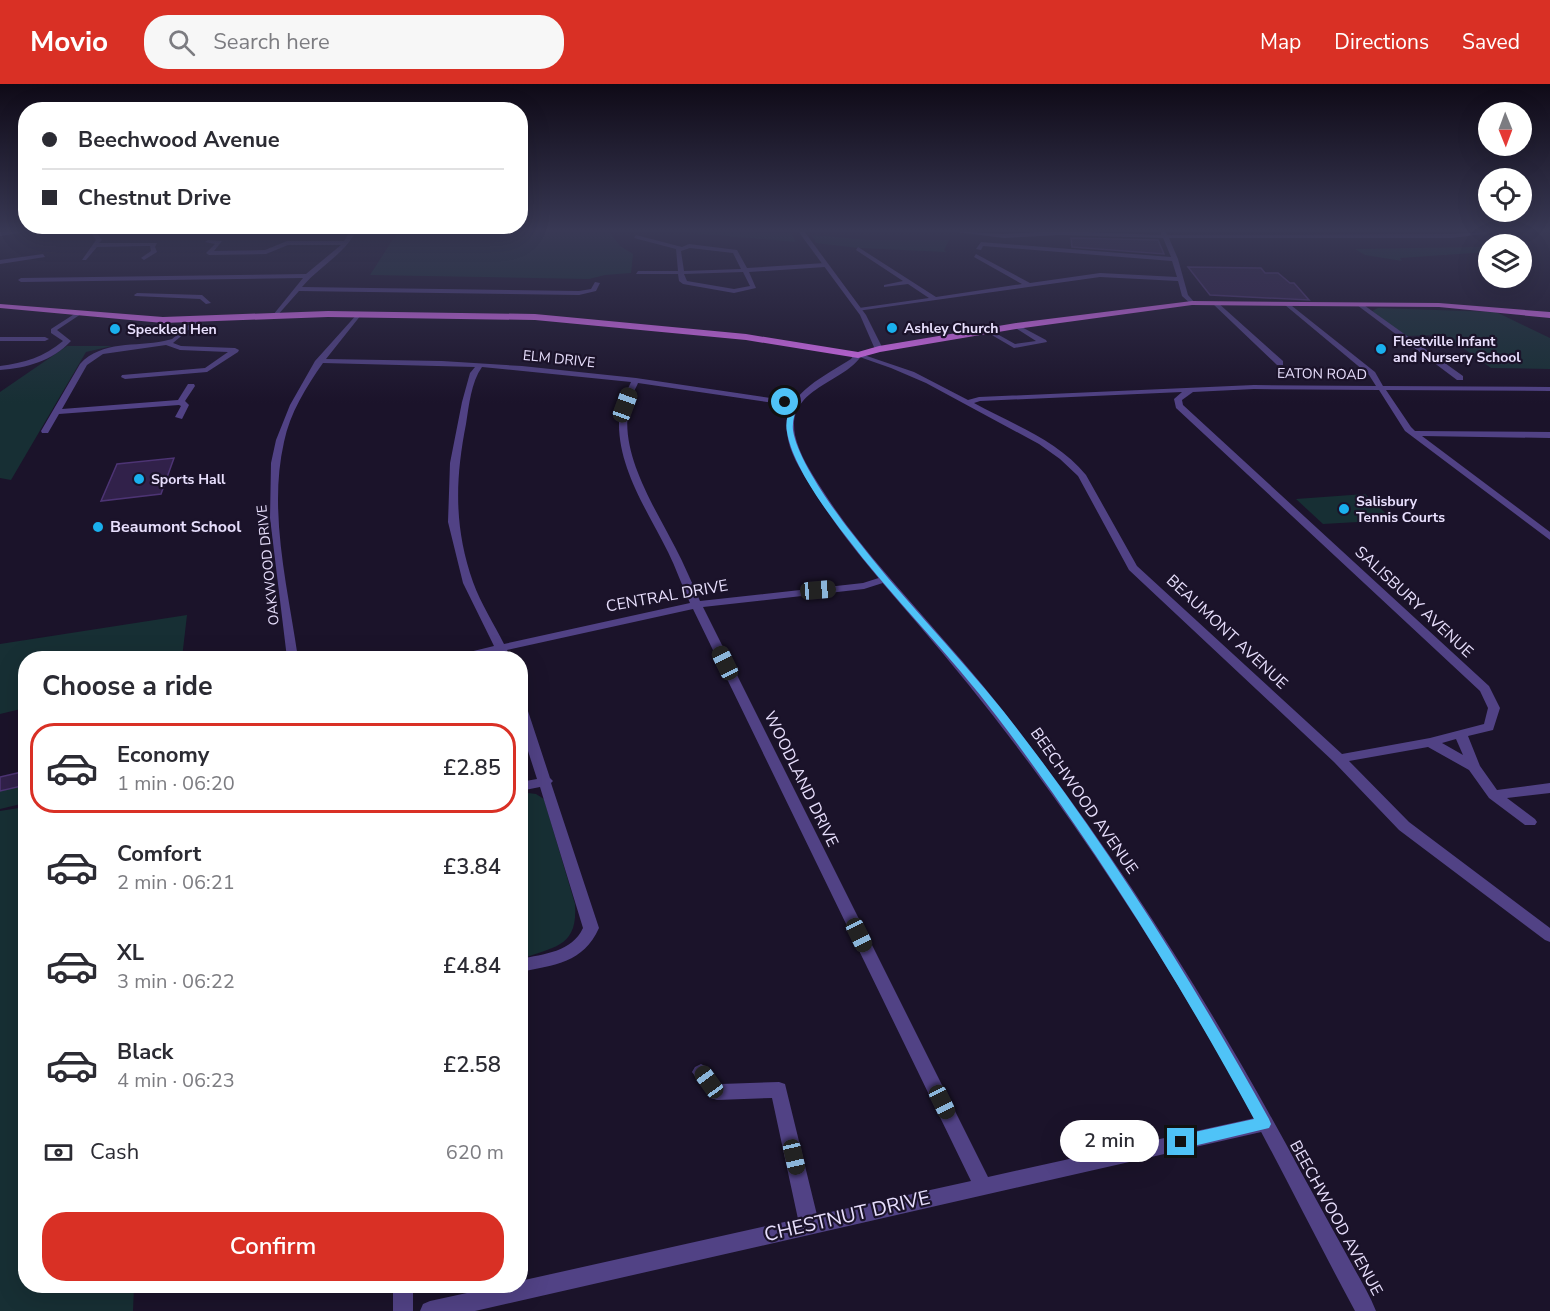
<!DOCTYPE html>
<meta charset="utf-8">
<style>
:root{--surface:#fff;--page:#f7f7f7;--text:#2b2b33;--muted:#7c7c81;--line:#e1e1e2;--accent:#d93025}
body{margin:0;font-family:"Nunito Sans",sans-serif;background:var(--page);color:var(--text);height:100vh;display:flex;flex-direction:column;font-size:22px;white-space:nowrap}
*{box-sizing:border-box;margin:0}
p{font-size:20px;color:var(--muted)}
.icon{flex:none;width:33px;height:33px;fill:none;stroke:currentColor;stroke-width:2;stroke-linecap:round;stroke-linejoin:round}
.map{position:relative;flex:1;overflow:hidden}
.side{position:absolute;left:18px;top:567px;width:510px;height:642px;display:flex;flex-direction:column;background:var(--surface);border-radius:24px;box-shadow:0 6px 24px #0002}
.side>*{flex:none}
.hud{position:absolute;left:18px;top:18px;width:510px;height:132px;border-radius:24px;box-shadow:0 6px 24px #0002;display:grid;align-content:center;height:132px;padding:0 24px;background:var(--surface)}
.needle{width:39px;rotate:179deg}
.tools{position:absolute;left:1478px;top:18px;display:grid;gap:12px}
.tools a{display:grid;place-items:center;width:54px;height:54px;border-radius:50%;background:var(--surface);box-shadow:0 6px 24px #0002;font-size:30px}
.end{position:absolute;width:27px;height:27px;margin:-14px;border:8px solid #4fc3f7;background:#111;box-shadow:0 0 0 3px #111}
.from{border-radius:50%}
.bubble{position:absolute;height:42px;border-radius:21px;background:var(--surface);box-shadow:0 6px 24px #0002;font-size:20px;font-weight:600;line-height:42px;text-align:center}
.car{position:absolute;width:18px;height:36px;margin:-18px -9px;border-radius:8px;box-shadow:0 0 4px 2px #0007;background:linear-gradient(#222 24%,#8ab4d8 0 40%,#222 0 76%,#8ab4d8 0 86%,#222 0)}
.hud b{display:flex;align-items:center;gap:21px;height:57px;font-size:22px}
.hud b+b{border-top:2px solid var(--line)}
.hud i{width:15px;height:15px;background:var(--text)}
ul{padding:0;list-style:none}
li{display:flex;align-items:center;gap:18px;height:90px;margin:0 12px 9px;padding:0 12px;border:3px solid transparent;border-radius:24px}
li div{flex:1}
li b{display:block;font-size:22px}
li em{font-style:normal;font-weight:600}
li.selected{border-color:var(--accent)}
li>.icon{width:54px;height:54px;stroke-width:1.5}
h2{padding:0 24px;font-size:27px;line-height:72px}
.pay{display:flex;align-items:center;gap:15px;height:66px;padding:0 24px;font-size:22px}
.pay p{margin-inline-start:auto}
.primary-button{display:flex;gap:12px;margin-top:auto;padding:12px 24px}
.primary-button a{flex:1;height:69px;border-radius:24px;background:var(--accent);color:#fff;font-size:24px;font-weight:600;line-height:69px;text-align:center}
header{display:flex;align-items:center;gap:36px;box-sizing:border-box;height:84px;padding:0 30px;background:var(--accent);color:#fff}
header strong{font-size:28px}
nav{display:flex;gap:33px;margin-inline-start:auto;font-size:21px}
.search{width:420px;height:54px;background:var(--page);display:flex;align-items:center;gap:15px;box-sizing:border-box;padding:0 21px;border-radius:24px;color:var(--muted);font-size:22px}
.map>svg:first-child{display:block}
.green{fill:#172f34}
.building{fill:#31214a;stroke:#4d3474;stroke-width:1.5}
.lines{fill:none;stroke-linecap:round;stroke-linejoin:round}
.minor{fill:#514285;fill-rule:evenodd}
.tertiary{fill:#514285;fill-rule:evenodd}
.primary{fill:#dc6ef4;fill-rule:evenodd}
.route{fill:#4fc3f7}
.poi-dot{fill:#1ab0ee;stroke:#1b132a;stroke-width:2}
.labels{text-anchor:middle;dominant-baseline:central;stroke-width:4.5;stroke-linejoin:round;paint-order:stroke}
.far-poi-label{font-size:14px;font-weight:bold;fill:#e8dffd;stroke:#1b132a;text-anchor:start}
.far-street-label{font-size:14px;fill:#e8dffd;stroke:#1b132a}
.poi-label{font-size:16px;font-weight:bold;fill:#e8dffd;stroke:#1b132a;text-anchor:start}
.street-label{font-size:16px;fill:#e8dffd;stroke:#1b132a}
.near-street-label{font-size:20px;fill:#e8dffd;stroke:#1b132a}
</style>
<header>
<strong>Movio</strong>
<div class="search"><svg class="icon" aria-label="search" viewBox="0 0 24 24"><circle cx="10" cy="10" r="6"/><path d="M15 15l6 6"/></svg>Search here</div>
<nav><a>Map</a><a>Directions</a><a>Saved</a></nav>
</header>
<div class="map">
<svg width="1550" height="1227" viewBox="0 0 1550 1227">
<rect width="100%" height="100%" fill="#1b132a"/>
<path class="green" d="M408,147H609L620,162L633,170L631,189L605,191L589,195L370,191L397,149Z
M669,147L791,149L796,158Z
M812,151L869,156H949L944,166L946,168L859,164L816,159Z
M1477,163H1488V168L1400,174L1402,177L1365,171L1355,165Z
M1378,224L1496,228L1550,254V285L1491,284L1445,251L1405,252L1372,227Z
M67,262H112L86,268L11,396L0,394V308Z
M1365,410L1393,436L1323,440L1296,415Z
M187,531L182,574H26L25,624L0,630V560Z
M25,701V719L0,725V707Z
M520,708L536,710L544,715L575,820C578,863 555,862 521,875Z
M25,723L26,1202H134L133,1227H0V727Z"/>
<path class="building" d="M1071,154L1158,156L1164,170L1072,163Z
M1188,183L1261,184L1265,189H1278L1290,199H1294L1309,216L1210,211Z
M174,374L161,410L101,417L117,380Z
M26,687V701L0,707V693Z"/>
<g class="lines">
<path class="minor" d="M85,147L96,148L102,156L99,159H157L155,163L157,168L144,176L141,174L151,167L150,162L97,163L86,176H82L96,156L92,150Z
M177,147L173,150L170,148L171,147Z
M350,147H388L391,149L388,151H354C341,172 318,184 302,203L579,207L591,205L595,198L600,199L596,207L579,211L299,207L276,233L273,231L303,194L21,198L18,196L21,194L306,190L341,161H288L266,170L209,171L206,169L215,160L205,158L208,156L222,157L214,167L265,166L287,157H344Z
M949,147L1004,150L1059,147L1161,151V147H1165L1167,151H1175L1452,150L1505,147L1452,154H1169L1178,175L1188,211L1195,219L1192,221L1182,212L1178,197L1100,193L857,227V225L859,224L929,214L908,200L884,203V201L903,197L856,166L858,163L936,213L1022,200L974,173L976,170L1030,199L1100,189L1177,193L1172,177L983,162L981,166L976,165L981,158L1171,173L1163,154L1059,151L1004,154Z
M636,151L682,163L689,160L737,166L747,184L825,179L828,181L825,183L749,188L756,204L734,209L683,200L679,197L678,190H636L638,187H678L676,165L634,154ZM690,164L733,169L741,185L684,187L681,167ZM743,188L750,202L734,205L687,197L684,190Z
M43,170L45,173L0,180V176Z
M137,209L202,211L211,219L206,220L200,215L135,212L134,211Z
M1213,218H1217L1283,277V281H1277L1213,220Z
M1287,218L1375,288L1383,302L1550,303V307L1386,306L1411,343L1415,347L1550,348V354L1422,352L1550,448V456L1405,347L1379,306L1254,305L1193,308L1182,316L1183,321L1489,602L1500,624L1493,646L1468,652L1480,682L1497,706L1550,699V709L1507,714L1535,735L1537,738L1535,741H1525L1489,714L1469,686L1428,663L1349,677L1409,738L1550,844V858L1545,856L1399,746L1334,678L1129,486L1078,392L1060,375L1039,360L926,299L891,284L854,271L858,269L914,288L968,316L979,313L1254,301L1376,302L1369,291L1285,221V219ZM1182,308L1174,315L1176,324L1480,607L1488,624L1484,640L1430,654L1342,670L1137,482L1086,391C1058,356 1012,340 974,319L980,317ZM1456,655L1463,671L1442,659Z
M1357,219H1361L1463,292V296H1457L1357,221Z
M79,227L84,228L57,246L71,257C52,277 27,284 0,286V282C24,279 44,273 63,257L51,249V245Z
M359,228L362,230L361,231L326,275L442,277L522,282L636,294L798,318V322H795L638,299C636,304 632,310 631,316C615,363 654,422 675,463C684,480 692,499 700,517L863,499L885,492L890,495L889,497L864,505L703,523L988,1093L1264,1032L1270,1034L1273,1040L1270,1046L475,1227H420L423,1220L430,1217L499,1202H520V1197L798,1135L772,1014L717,1016L711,1014L692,988L695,983L701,980L707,983L721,1000L779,998L785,1000L817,1131L971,1097L693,525L507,566L510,574H500L497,569L470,574H451L453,572L494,562L463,499L448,438L450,379L462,318L470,289L475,283L323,279C306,303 290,329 284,358C268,428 288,504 298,574H287L270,434L271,379L276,356L290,321L315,277ZM482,283L631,298C625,311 620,323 619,338C618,384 648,428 668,468C676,484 682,502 690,519L504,560C494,540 481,520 473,498C454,444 455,396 466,340C469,322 471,298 482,283Z
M197,234L200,236L199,237L173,259L181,262L235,264L239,266L238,268L207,288L125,295L121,293L122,291L205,284L228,268L180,266L166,261L103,270L87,281L62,325L178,316L188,300H194L195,302L185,317L189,321L182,335L175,333L181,322L179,321L59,330L48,349H42L41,347L80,280C102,256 136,263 164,257L172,255Z
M1016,240L1046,256L1047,258L1014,264L985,247L990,246L1015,260L1036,257L1014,243V241Z
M0,253H45L49,255L45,257H0Z
M520,617L526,621L550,694L553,697L551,699L599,844C583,879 555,881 520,888V875C544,870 572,868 583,844L540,703L520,707V698L537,695L520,642Z
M395,1202H416L413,1209V1227H393V1207Z"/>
<path class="tertiary" d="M23,147L20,149L0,152V148Z
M798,147H804L866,231L883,265L882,267H876L874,263L860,231Z
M855,269L862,271C843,300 786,304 795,351C799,370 811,388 821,404C855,458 900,505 942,554C973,589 1003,625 1031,663C1133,797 1222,940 1301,1088C1317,1117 1333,1146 1349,1175C1358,1192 1369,1209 1376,1227H1355C1309,1142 1267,1055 1219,971C1131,818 1032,672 917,539C879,495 840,451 810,401C800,385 789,368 787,349C781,311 825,292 851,275Z"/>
<path class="primary" d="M1192,217L1439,219L1550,228V234L1439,223L1192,221L1016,245L880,268L858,274L746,256L535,236L328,233L163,239L0,224V220L163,233L328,227L535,230L746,250L858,268L879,262L1016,239Z"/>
</g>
<linearGradient id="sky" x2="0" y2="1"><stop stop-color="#0f0a17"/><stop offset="0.46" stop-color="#393955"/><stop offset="1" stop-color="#393955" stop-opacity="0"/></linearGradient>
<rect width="1550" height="319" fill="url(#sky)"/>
<path class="route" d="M785,316L798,320C795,329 792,337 793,346C797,375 833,425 851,448C899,511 955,567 1004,628C1104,755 1190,893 1269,1035L1271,1040L1269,1044L1181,1065L1176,1063L1174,1058L1176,1053L1181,1051L1254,1035C1178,895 1094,761 998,634C950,570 892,514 844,450C824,424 792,380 787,348C785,338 788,330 791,321L782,320Z"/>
<g class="poi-dot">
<circle cx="892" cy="244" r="6"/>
<circle cx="115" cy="245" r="6"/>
<circle cx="1381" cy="265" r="6"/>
<circle cx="139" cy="395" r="6"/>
<circle cx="1344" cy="425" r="6"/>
<circle cx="98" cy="443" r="6"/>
</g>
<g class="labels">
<g class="far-poi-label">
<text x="904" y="244">Ashley Church</text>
<text x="127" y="245">Speckled Hen</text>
<text x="1393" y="257">Fleetville Infant<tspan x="1393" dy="16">and Nursery School</tspan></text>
<text x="151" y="395">Sports Hall</text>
<text x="1356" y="417">Salisbury<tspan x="1356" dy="16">Tennis Courts</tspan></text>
</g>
<g class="far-street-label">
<text transform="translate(559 275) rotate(6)">ELM DRIVE</text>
<text transform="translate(1322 290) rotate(1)">EATON ROAD</text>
<text transform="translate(268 481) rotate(-96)">OAKWOOD DRIVE</text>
</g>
<g class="poi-label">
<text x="110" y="443">Beaumont School</text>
</g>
<g class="street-label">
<text transform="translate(667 512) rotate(-10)">CENTRAL DRIVE</text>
<text transform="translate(1414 518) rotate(43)">SALISBURY AVENUE</text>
<text transform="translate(1227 548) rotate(43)">BEAUMONT AVENUE</text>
<text transform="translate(801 695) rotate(64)">WOODLAND DRIVE</text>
<text transform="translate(1084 717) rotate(55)">BEECHWOOD AVENUE</text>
<text transform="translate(1336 1134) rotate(61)">BEECHWOOD AVENUE</text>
</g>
<g class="near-street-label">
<text transform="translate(847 1132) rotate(-13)">CHESTNUT DRIVE</text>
</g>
</g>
</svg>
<div class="tools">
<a><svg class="needle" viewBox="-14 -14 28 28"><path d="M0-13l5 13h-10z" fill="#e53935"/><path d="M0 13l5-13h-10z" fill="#7c7c81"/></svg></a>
<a><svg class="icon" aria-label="locate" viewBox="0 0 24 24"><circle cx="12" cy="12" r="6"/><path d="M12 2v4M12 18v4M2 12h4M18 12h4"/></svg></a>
<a><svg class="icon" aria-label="layers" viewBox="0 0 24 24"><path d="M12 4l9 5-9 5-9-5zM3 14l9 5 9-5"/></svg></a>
</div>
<i class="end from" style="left:785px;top:318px"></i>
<i class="end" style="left:1181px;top:1058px"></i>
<div class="bubble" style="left:1060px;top:1036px;width:99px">2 min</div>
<i class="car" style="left:625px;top:321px;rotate:20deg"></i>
<i class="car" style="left:818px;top:506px;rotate:85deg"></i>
<i class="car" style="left:725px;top:579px;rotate:334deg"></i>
<i class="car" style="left:859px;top:851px;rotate:154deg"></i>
<i class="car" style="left:709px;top:998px;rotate:324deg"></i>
<i class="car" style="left:942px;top:1018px;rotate:154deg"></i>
<i class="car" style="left:794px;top:1073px;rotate:167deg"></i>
<div class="hud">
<b><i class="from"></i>Beechwood Avenue</b>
<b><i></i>Chestnut Drive</b>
</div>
<section class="side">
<h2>Choose a ride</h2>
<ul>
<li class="selected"><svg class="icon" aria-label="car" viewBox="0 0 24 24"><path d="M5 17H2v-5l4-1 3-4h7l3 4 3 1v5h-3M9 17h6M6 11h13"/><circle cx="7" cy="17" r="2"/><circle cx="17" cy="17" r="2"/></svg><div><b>Economy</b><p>1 min · 06:20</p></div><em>£2.85</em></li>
<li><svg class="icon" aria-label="car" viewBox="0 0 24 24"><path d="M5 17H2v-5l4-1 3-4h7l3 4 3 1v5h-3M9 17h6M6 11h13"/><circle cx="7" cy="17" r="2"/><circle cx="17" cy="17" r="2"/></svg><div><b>Comfort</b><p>2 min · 06:21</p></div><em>£3.84</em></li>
<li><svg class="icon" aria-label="car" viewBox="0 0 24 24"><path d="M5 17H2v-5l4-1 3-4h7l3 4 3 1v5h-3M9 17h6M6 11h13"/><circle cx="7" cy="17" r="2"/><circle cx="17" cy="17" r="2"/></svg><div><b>XL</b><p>3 min · 06:22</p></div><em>£4.84</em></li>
<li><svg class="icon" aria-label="car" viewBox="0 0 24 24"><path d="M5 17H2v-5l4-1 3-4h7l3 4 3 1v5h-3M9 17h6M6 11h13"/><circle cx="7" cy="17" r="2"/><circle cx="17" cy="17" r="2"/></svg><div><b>Black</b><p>4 min · 06:23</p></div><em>£2.58</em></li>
</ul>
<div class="pay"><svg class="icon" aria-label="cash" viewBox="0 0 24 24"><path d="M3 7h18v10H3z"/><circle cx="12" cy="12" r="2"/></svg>Cash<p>620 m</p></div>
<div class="primary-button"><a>Confirm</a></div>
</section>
</div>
